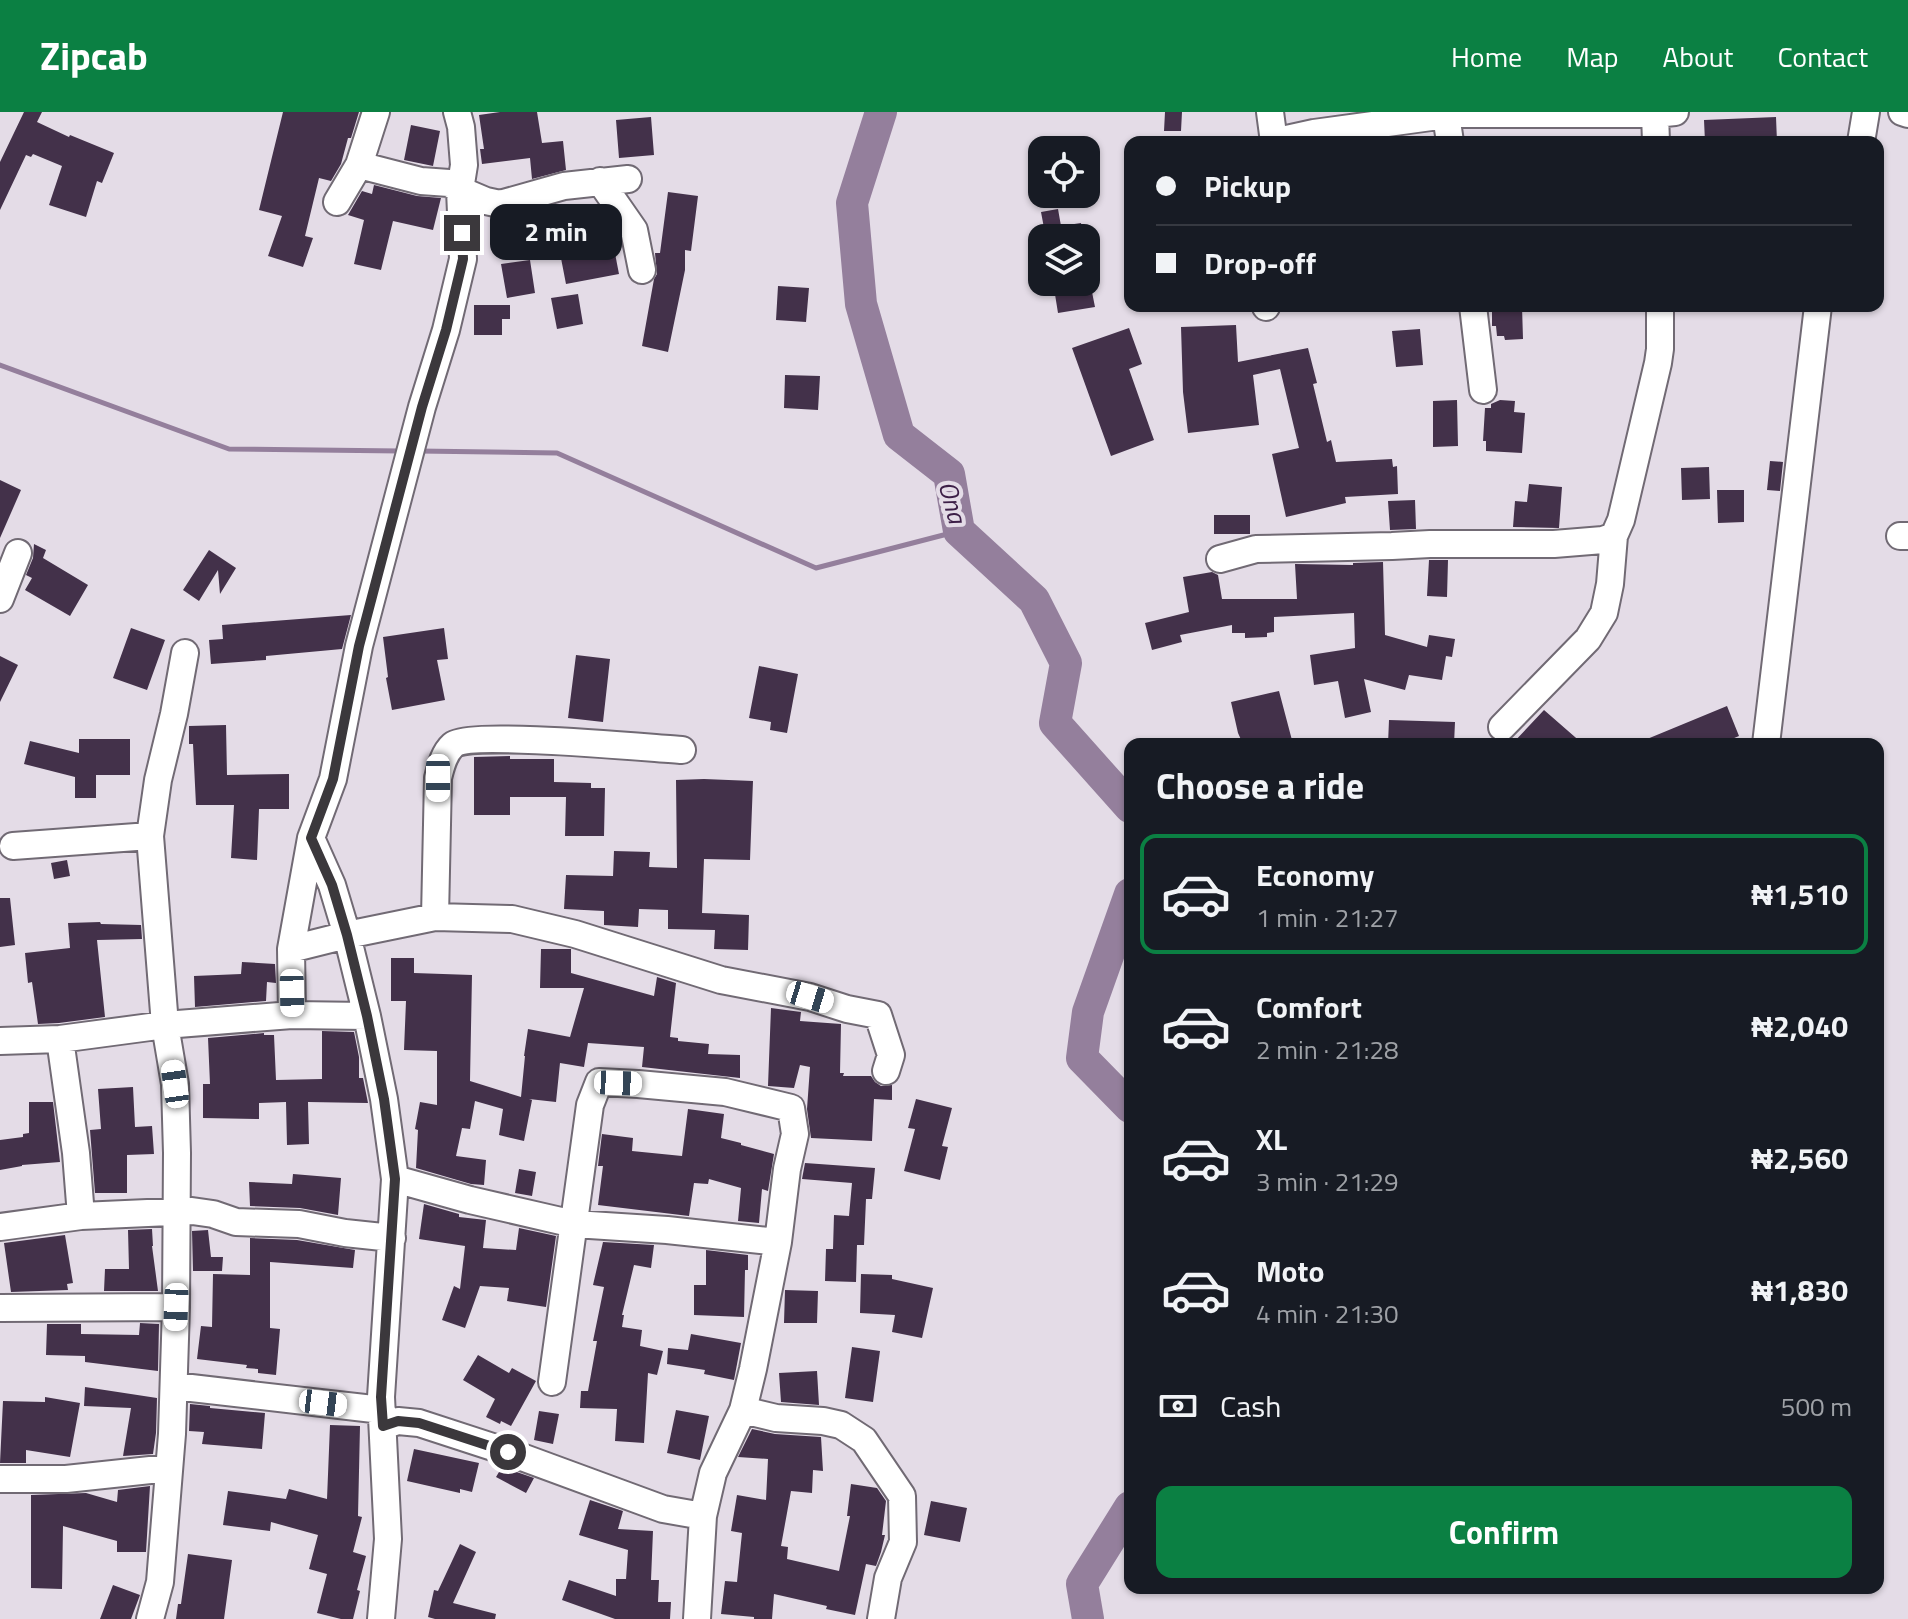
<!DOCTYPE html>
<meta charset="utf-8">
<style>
:root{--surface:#171b24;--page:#242831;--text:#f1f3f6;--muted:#9ea1a6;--line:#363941;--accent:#0b8043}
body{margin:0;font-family:"Titillium Web",sans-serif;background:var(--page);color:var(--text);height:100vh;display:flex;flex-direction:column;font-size:30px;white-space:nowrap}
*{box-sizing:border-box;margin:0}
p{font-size:26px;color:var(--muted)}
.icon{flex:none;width:44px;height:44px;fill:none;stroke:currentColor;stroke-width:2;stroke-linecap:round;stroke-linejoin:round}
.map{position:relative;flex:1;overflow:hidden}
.drawer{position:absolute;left:1124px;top:626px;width:760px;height:856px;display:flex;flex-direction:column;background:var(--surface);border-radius:16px;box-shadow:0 2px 6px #0004}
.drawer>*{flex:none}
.banner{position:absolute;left:1124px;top:24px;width:760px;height:176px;border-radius:16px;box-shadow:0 2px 6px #0004;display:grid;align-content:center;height:176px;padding:0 32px;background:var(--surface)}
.tools{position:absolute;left:1028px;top:24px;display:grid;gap:16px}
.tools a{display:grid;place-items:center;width:72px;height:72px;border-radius:16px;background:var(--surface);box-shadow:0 2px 6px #0004;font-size:40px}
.end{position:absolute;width:36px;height:36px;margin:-18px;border:10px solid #3b383c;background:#fff;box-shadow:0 0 0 4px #fff}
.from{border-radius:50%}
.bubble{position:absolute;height:56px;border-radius:16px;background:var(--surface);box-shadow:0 2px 6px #0004;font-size:26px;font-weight:700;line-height:56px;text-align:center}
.car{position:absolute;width:24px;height:48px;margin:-24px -12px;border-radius:10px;box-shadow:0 0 6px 2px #0007;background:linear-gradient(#fff 24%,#345 0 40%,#fff 0 76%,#345 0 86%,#fff 0)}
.banner b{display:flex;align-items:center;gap:28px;height:76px;font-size:30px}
.banner b+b{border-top:2px solid var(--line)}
.banner i{width:20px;height:20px;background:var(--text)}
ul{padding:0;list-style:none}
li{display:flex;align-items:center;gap:24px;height:120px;margin:0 16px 12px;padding:0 16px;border:4px solid transparent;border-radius:16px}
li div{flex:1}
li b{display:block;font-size:30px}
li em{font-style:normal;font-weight:700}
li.current{border-color:var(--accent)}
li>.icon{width:72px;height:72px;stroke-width:1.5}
h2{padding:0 32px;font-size:36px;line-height:96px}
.pay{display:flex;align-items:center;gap:20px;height:88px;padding:0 32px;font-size:30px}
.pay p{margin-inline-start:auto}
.button{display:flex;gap:16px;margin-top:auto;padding:16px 32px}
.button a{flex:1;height:92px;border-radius:16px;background:var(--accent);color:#fff;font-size:32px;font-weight:700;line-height:92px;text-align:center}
header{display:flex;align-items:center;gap:48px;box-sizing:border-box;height:112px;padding:0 40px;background:var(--accent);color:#fff}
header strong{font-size:38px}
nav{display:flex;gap:44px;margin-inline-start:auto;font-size:28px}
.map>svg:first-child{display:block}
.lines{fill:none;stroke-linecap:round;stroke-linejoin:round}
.stream{stroke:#947f9c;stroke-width:5}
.river{stroke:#947f9c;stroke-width:32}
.building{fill:#43314a}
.minor-casing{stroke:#716a74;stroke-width:30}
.minor{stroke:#fff;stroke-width:26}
.route{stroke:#3b383c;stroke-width:10}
.labels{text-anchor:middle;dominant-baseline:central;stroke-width:8;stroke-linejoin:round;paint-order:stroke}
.water-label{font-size:26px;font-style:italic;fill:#3c1e47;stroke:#e4dce7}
</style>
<header>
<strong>Zipcab</strong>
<nav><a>Home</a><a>Map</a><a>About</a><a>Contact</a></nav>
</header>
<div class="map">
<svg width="1908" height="1507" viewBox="0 0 1908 1507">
<rect width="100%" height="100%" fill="#e4dce7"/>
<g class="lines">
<path class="stream" d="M0,253L229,337L400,339
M418,339L557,341L816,456L959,419"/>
<path class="river" d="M881,0L852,91L861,192L899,323L949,362L959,419L1034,488L1066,551L1055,611L1130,695
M1130,782L1088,900L1082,946L1130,995
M1088,1507L1082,1472L1130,1395"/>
</g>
<path class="building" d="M24,0H42L37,10L69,25L70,23L114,41L102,71L97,69L86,105L49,93L62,54L33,42L31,45L26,43L0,98V50Z
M283,0H359L351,26H348L341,52L331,69L319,66L305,124L313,126L303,155L268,144L282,104L259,98Z
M500,0H537L542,31L563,29L566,58L532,67L530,46L482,52L480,37H484L479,3Z
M1165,0H1182L1181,19H1164Z
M651,5L654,43L619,46L616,8Z
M1776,5L1777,30H1705L1704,8Z
M411,13L440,19L433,54L404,48Z
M374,73L417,84L441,86L433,118L393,109L381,158L354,152L364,108L348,103L362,79L372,82Z
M668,80L698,84L691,139L685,138V158L668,240L642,234L654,167L657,162L655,141H660Z
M1058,97L1061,114L1081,111L1083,126H1035V118L1044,116L1041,100Z
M613,131L619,162L566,172L560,141Z
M530,148L535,181L507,186L501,152Z
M1053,170H1090L1095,195L1058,201Z
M778,174L809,176L806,210L776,208Z
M578,182L583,212L557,217L551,186Z
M474,193H510V207H502V223H474Z
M1492,194H1522L1523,227L1505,228L1504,224H1497L1496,214H1492Z
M1236,213L1238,250L1308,236L1317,271L1313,272L1327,330L1331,328L1336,350L1392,347L1393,355L1397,354L1398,382L1345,385L1346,391L1286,405L1272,342L1299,336L1280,257L1253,263L1259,313L1188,321L1183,280L1181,215Z
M1129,216L1142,252L1129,257L1154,328L1111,344L1072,236Z
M1420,217L1423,253L1396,255L1392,219Z
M785,263L820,264L818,298L784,296Z
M1457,288L1458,334L1433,335V289Z
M1500,288L1515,289L1514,300L1525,301L1522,341L1486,339V329H1483L1485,296H1491V292Z
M1770,349L1783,350L1780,379L1767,378Z
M1709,355L1710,387L1682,388L1681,356Z
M0,368L21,378L0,426Z
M1529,372L1562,375L1559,416L1513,415L1515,389L1527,390Z
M1717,378H1744V410L1718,411Z
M1415,388L1416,417L1390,418L1388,389Z
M1214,403H1250V422H1214Z
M34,432L46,438L43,446L88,473L70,504L25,478L32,466L26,463L33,446Z
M209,438L236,456L220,482L218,458L199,489L183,478Z
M1429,448H1448L1447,485L1427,484Z
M1383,450L1385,523L1427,535L1429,523L1455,527L1452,545L1446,544L1442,568L1409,563L1405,578L1364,567L1371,600L1345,606L1338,569L1314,573L1310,543L1355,536L1354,501L1274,505V520L1267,521V525L1245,526V521H1232V513L1180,523L1182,530L1152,538L1145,511L1189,500L1183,465L1212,460L1218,463L1222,487H1297L1295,452L1353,453V451Z
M351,503L342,537L266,544V548L211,552L209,528L223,527L222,513Z
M131,516L165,528L147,578L113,566Z
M444,516L448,547L437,548L445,588L392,598L386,566L388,565L383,525Z
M576,543L610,547L603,610L568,606Z
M0,544L18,553L0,590Z
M759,554L798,562L787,621L770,618L771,610L749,606Z
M1279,579L1293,632H1243L1238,621L1231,590Z
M1727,594L1739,624L1720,632H1635Z
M1544,598L1583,632H1512Z
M1389,608L1455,610L1454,632H1388Z
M226,613L227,663L289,662V697H259L257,748L231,746L234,693H196L193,632H189V614Z
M79,627H130V663H96V686H75V665L24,652L30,629L79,641Z
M510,644V647H554V670L591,671V676H605L604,724H565L566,685H510V703H474V645Z
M704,667L753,669L750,748L704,747L702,801L749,803L748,838L714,837L715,818L668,817V798L639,797L638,815L604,813V799L564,797L566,763L613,764L614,739L650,740L649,755L677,756L676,668Z
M67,748L70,764L54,767L51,751Z
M0,786H10L15,833L0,835Z
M100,810L101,812L141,813L142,827L97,828L105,905L59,911L38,912L32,870L28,871L25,841L70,836L68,811Z
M541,837H571V861L654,884L657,865L676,871L670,925L678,926V929L709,932L708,942L740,943V966L642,955L644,935L588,931L584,955L560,951L556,990L529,987L532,988L524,1029L499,1023L503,997L475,989L470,1017L462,1016L456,1044L486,1048L484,1073L471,1072L416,1056L418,1018L415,1017L420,990L437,993V939L404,938L406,889H391V846H414V861L472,863L470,969L521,985L525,944H524L528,917L570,925L584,876H540Z
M242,850L275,852L276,871L267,870L266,889L195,895L194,864L241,862Z
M771,896L801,900L800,909L841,912L840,961H844L843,964H871L875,970L881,974L892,973V988L874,987L872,1029L811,1026L807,997L810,955L800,953L794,976L768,974Z
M322,919L354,920L359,945V966H363L368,991L308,990L309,1032L287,1033L286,990L259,991V1007L203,1006V972H210L208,926L264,921V923H274L276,968L322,967Z
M133,975L135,1015L152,1014L154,1042L127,1043V1081H95L90,1018L101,1017L98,977Z
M916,987L952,996L942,1034L948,1035L940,1068L904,1059L915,1017L908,1016Z
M29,990H53L60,1050L22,1053V1054L0,1058V1028L23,1025V1022L29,1021Z
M688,997L724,1002L721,1026L741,1031V1033L774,1042L768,1079L762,1077L759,1111L738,1109L741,1076L709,1067L708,1072L694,1071L689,1104L598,1093L603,1054H598L602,1022L633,1026L632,1039L682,1044Z
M805,1051L875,1056L872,1087H866L864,1133H857L856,1170L825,1169L826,1137H833L834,1103L849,1104L852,1071L802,1067Z
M519,1057L536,1060L532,1084L515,1081Z
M293,1062L341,1066L338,1103L300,1096L250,1094L249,1070L292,1072Z
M424,1092L459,1102V1105L486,1108L483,1136L516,1138L519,1116L556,1124L546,1195L507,1189L509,1176L480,1174L465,1216L442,1208L454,1174L460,1177L465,1134L419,1127Z
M152,1117L153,1134H152L158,1179H104L105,1157H129L128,1118Z
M208,1118L211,1145H223L222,1159H193L192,1119Z
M65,1123L73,1171L67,1172L68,1178L11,1180L4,1131Z
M250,1126L297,1128L355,1138L353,1156L270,1150V1216L280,1217L276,1263L258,1261V1257L246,1256L247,1253L197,1247L201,1214L212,1215L213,1162L250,1163Z
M603,1130L654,1133L651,1156L634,1153L622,1203H624L622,1215L642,1218L640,1234L663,1239L657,1263L648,1261L644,1331L615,1329L617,1297L580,1296L581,1279H588L597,1229H593L604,1175L593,1173Z
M706,1138L748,1143V1158H745L744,1205L694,1203V1173H706Z
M861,1162L892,1163V1167L933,1176L922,1226L892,1220L895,1203L860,1201Z
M785,1178L818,1179L817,1211H784Z
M140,1211L159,1212L158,1259L85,1250V1244L46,1243L47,1212H81V1222L139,1223Z
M691,1222L741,1231L734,1268L704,1262L705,1258L667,1252L668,1236L688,1238Z
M852,1235L880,1239L873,1290L845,1286Z
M478,1243L509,1261L512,1256L536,1269L511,1314L501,1309L500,1312L486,1305L495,1287L463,1268Z
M817,1259L819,1293L781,1290L779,1261Z
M85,1275L157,1286L156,1321L153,1342L123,1344L131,1296L84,1294Z
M45,1285L80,1291L70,1345L26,1338V1351H0L3,1289L45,1290Z
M190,1292L210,1294V1296L265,1301L262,1337L202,1332L204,1320L189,1319Z
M676,1298L709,1304L700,1348L667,1341Z
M539,1299L559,1302L553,1332L534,1328Z
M330,1313L360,1314L358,1404L362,1405L353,1440L366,1444L357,1478L360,1479L353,1507H341L317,1501L327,1462L309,1457L318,1423L271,1410L270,1419L223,1413L228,1379L286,1387L289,1377L327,1387Z
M752,1317L775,1322L821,1325L823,1359L813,1358L812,1381L791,1379L781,1434L788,1435L787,1447L839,1459L850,1404H847L851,1372L877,1376L886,1389L882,1423H885L881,1440L876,1454L866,1452L855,1503L826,1497L827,1494L774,1482L772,1507H754V1505L721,1502L725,1469L737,1470L742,1421L731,1419L737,1383L766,1388L768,1347L738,1345Z
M414,1337L479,1351L472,1380L460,1377V1381L407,1369Z
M502,1355L534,1366L526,1381L496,1365Z
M150,1374L146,1440H117V1429L63,1414L62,1477L31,1476V1383L86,1381L117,1390L118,1378Z
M590,1388L623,1399L618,1417L653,1419L651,1468H659L658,1490H671L670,1507H615L562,1488L569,1468L616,1484V1467H626L628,1438L579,1423Z
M931,1389L967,1396L960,1430L924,1423Z
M460,1432L476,1440L453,1491L496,1502L495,1507H435L428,1505L434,1478L438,1479Z
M188,1442L232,1448L224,1507H176L178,1492H181Z
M113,1473L140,1483L131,1507H100Z"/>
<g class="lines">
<g class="minor-casing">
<path id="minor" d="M1270,0L1274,30
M1902,0L1908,2
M1655,2L1656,30
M1446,3L1450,30
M1273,30L1314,21L1453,2H1655L1675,0
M1861,30L1866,0
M359,53L421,69L449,71L460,78L486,89L500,92L564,74L628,67
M600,69L634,118L642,158
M337,90L359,53L376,0
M1266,194V195
M1473,194L1483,278
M1900,424H1908
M1220,447L1256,437L1392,434L1430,432H1554L1603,428L1614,424
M0,487L18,441
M1502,615L1588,527L1604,501L1610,472L1614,424L1621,408L1658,251L1660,237V194
M1766,632L1818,194
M150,724L158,668L174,602L185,541
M311,726L332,773L347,823L367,904L384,987L395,1067L381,1285L388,1427L381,1507
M13,734L150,724L165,913L175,972L177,1041L176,1195L172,1322L160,1470L150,1507
M435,805L438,666C441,654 444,641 453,633C470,619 649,636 682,638
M291,837L347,823L435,805L512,807L575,822L721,868L810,885L847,897L878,903L891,943L886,959
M292,903L291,837L311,726L333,667L359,534L422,295L446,218L463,147L460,78L464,53L461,15L457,0
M0,929L60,927L165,913L292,903L367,904
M395,1067L470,1088L574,1112L667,1118L778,1130
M81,1104L192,1099L213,1102L236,1110L299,1112L345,1121L392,1126
M0,1115L81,1104L76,1041L60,927
M0,1196L176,1195
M552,1270L590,993L599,970L638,972L725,980L791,996L795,1022L787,1057L778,1130L753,1257L743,1298L713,1361L703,1404L697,1507
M174,1274L382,1298
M743,1298L776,1306L823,1309L841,1313L864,1328L902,1384L903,1430L888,1466L881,1507
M383,1314L398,1309L419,1311L508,1340L663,1397L703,1404
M0,1367H66L169,1356"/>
</g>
<use href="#minor" class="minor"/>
</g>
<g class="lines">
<path class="route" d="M462,121L463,147L446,218L422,295L359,534L333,667L311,726L332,773L347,823L367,904L384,987L395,1067L381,1285L383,1314L398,1309L419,1311L508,1340"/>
</g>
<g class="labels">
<g class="water-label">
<text transform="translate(953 390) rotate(75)">Ona</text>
</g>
</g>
</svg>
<div class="tools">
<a><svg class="icon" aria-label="locate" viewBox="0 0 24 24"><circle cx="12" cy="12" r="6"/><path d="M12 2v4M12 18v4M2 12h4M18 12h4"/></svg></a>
<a><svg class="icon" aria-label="layers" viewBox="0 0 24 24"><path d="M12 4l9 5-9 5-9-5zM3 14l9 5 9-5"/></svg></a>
</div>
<i class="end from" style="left:508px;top:1340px"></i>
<i class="end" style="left:462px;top:121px"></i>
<div class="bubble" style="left:490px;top:92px;width:132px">2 min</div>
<i class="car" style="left:438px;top:666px;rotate:180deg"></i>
<i class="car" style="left:292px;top:881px;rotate:179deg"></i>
<i class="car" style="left:810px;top:885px;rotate:107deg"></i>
<i class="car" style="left:618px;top:971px;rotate:92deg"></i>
<i class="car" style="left:175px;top:972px;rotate:352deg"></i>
<i class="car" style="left:176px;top:1195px;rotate:182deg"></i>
<i class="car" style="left:323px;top:1291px;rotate:97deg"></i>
<div class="banner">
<b><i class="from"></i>Pickup</b>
<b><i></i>Drop-off</b>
</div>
<section class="drawer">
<h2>Choose a ride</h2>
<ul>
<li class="current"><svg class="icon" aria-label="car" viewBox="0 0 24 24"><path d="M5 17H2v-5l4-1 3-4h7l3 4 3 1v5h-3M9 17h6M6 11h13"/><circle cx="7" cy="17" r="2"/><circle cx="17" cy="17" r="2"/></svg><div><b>Economy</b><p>1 min · 21:27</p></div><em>₦1,510</em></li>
<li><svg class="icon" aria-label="car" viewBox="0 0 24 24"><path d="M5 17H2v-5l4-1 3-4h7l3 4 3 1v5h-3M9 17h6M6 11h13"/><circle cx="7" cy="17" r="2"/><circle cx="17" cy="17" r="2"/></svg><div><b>Comfort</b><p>2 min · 21:28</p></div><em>₦2,040</em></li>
<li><svg class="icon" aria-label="car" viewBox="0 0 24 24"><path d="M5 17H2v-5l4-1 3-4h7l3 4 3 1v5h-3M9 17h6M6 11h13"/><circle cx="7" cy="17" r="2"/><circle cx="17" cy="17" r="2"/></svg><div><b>XL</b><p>3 min · 21:29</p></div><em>₦2,560</em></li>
<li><svg class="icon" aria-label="car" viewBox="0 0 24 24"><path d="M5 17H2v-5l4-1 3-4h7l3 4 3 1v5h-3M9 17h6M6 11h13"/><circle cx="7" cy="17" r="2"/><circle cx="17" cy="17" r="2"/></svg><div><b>Moto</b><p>4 min · 21:30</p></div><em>₦1,830</em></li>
</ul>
<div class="pay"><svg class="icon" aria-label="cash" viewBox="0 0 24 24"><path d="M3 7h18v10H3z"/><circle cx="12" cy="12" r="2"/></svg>Cash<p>500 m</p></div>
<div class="button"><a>Confirm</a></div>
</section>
</div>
